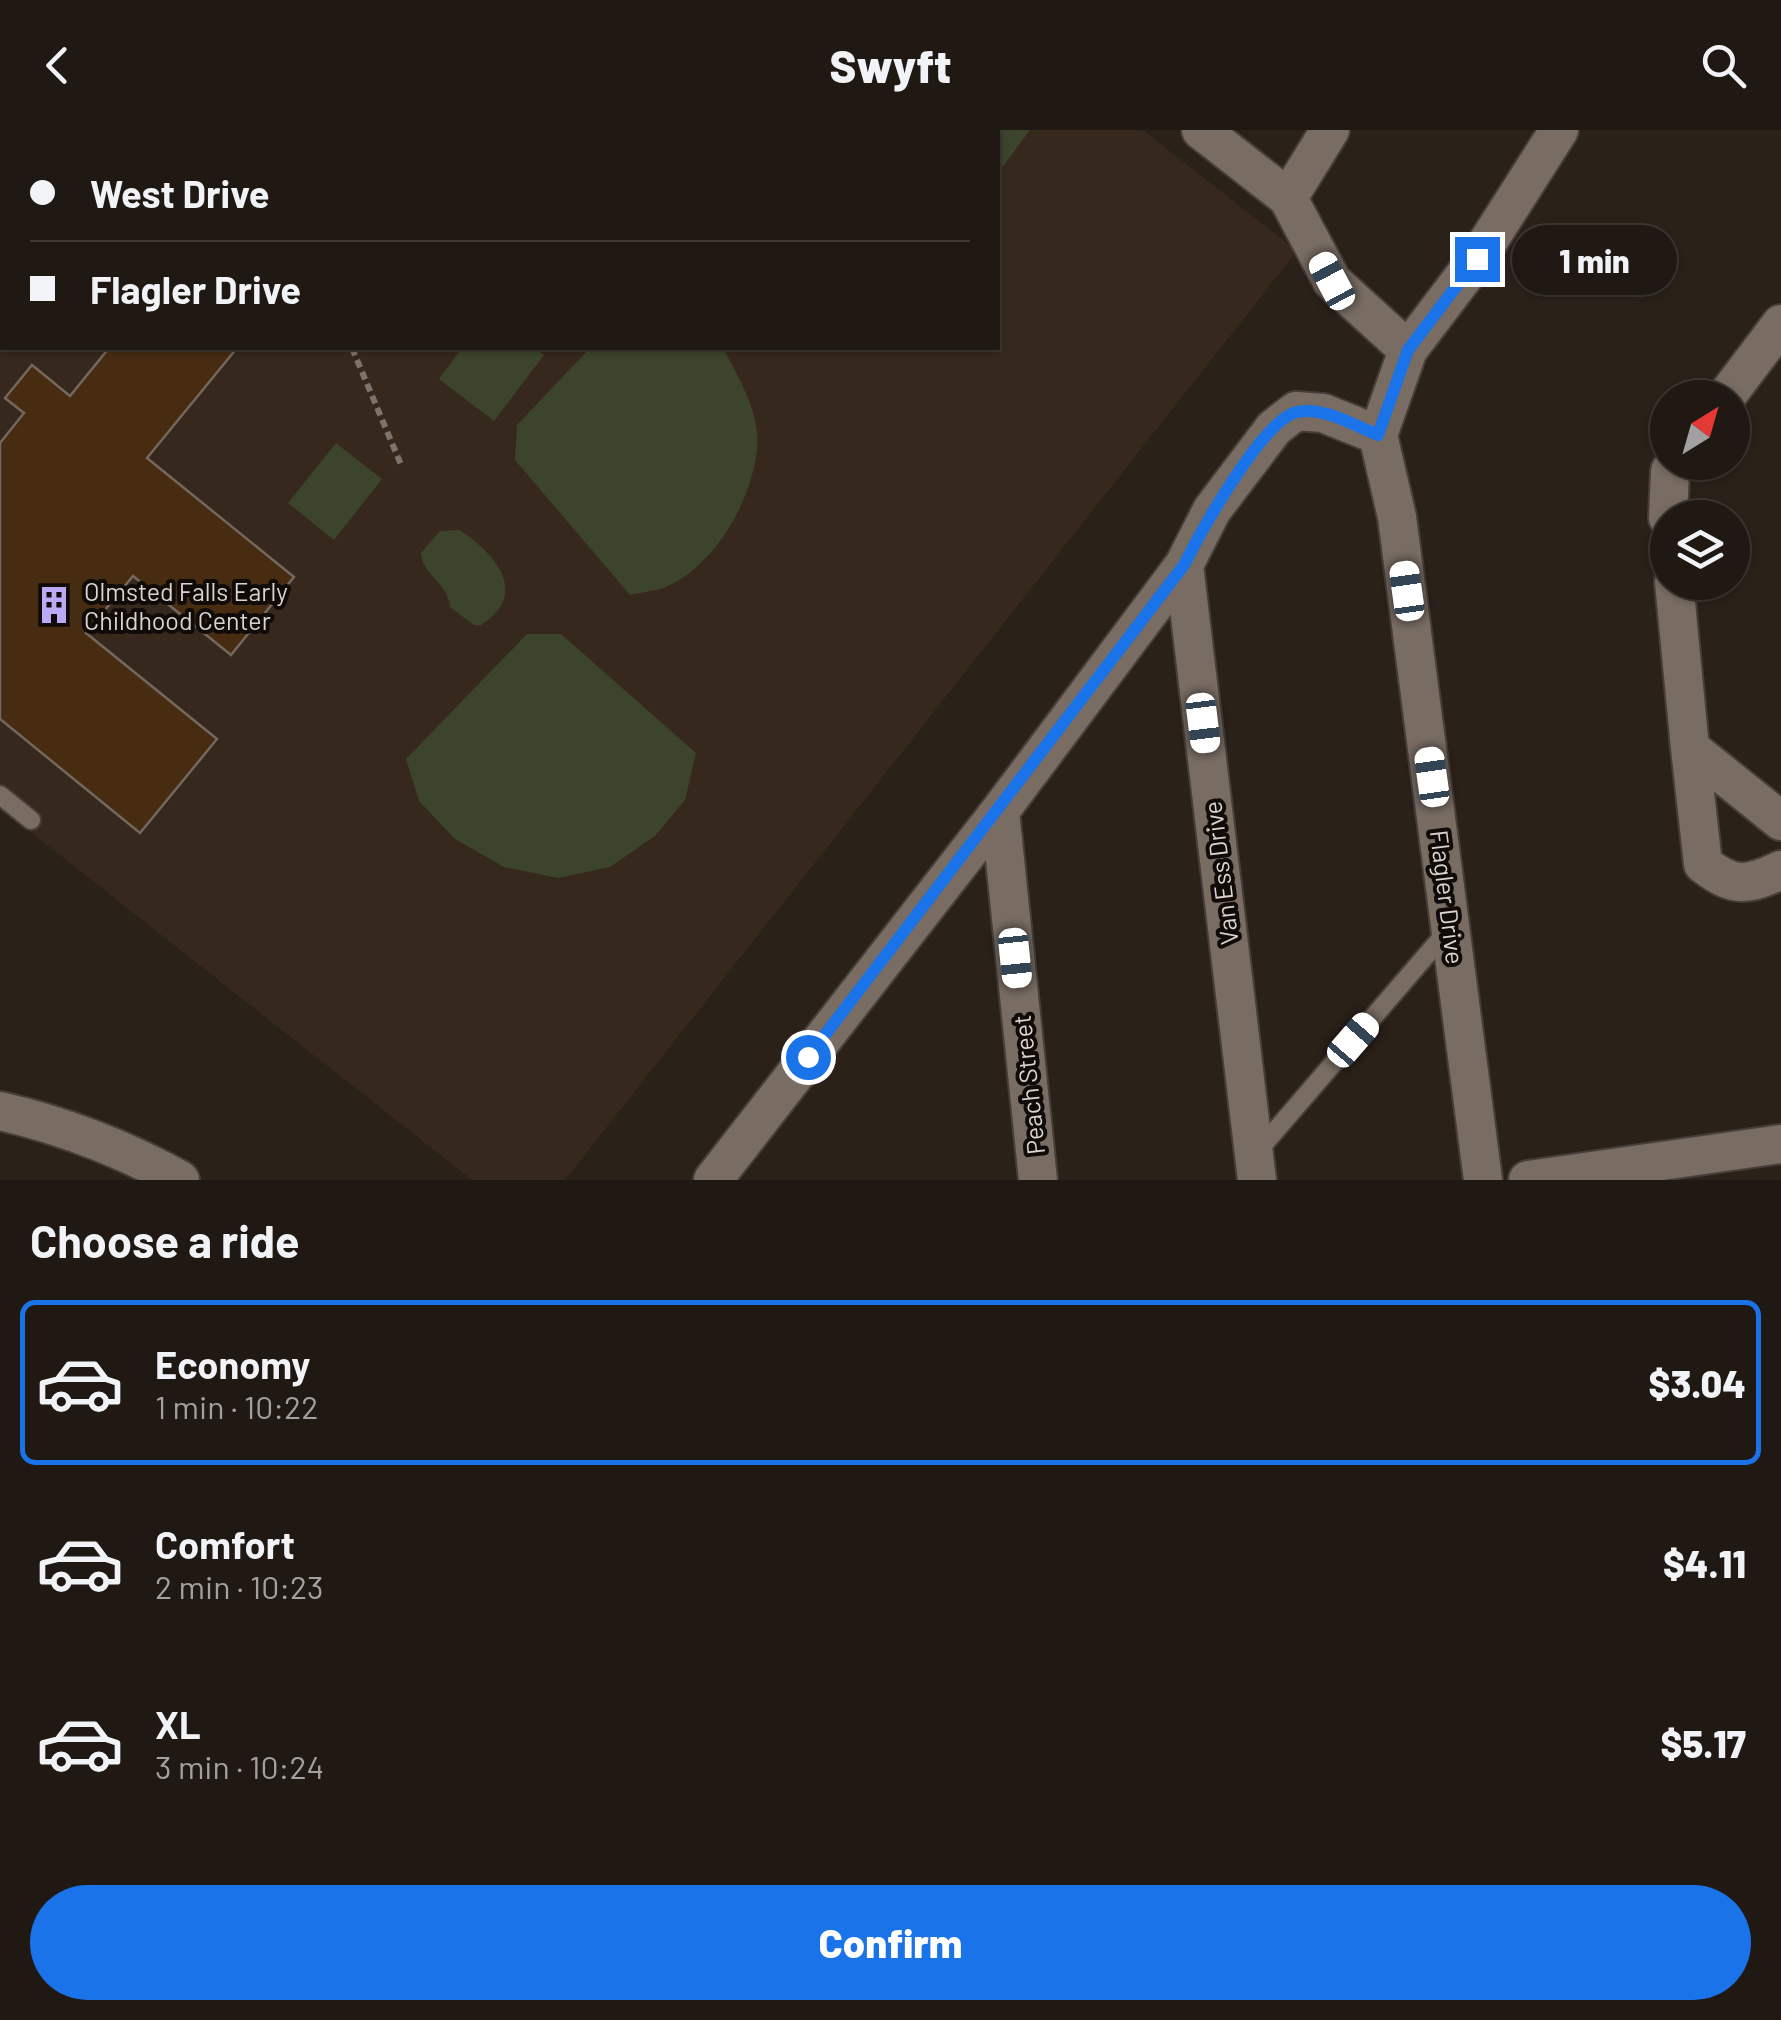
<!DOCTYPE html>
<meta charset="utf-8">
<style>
:root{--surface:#201913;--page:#28221c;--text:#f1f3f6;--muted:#a2a0a0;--line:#3d3833;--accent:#1a73e8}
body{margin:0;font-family:Barlow,sans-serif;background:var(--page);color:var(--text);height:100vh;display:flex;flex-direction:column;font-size:38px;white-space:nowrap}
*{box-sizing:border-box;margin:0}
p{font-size:32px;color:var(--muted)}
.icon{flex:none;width:55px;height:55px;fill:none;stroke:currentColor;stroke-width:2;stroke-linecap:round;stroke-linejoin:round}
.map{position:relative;height:1050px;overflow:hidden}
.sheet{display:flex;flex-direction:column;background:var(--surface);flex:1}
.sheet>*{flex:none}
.guide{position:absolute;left:0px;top:0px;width:1000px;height:220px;box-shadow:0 2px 8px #0004,0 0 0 2px var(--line);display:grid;align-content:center;height:220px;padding:0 30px;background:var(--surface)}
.needle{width:65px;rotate:37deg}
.tools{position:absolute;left:1650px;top:250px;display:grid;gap:20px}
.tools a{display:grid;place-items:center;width:100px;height:100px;border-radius:50%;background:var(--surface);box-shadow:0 2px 8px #0004,0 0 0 2px var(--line);font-size:50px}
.end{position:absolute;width:45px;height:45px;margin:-22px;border:12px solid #1a73e8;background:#fff;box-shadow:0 0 0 5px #fff}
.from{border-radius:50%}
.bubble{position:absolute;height:70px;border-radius:35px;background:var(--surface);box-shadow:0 2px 8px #0004,0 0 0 2px var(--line);font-size:32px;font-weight:800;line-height:70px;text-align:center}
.car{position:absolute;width:30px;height:60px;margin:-30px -15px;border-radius:12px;box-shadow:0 0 8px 2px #0007;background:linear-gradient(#fff 24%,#345 0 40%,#fff 0 76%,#345 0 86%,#fff 0)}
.guide b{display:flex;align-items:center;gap:35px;height:95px;font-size:38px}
.guide b+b{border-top:2px solid var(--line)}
.guide i{width:25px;height:25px;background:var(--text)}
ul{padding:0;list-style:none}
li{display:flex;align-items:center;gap:30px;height:165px;margin:0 20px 15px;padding:0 10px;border:5px solid transparent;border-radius:15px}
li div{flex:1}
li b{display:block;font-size:38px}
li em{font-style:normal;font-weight:800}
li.current{border-color:var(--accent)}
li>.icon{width:90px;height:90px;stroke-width:1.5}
h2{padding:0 30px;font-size:45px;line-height:120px}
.cta{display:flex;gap:20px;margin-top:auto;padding:20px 30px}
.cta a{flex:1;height:115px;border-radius:60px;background:var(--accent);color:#fff;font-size:40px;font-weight:800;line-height:115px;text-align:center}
header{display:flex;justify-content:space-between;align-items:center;height:130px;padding:0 30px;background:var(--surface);font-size:45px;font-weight:800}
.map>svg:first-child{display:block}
.built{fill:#36281c}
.green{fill:#3c442c}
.building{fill:#472c12;stroke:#73675e;stroke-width:2.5}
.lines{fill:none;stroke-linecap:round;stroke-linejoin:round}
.service-casing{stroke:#473e39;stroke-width:22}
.minor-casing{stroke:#473e39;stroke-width:42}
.path{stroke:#7b736c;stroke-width:6;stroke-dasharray:8 5;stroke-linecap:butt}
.service{stroke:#786c63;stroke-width:18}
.minor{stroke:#786c63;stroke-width:38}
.route{stroke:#1a73e8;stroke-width:12}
.labels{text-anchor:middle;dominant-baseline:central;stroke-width:8;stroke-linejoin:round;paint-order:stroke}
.poi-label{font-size:25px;fill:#dad3ce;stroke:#100b08;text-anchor:start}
.street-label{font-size:25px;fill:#dad3ce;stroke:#100b08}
</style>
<header><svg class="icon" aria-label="back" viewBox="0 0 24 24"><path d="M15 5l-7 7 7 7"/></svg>Swyft<svg class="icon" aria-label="search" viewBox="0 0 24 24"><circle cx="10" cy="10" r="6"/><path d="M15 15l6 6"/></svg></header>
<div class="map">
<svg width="1781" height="1050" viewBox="0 0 1781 1050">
<rect width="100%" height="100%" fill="#2a2119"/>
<path class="built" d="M0,0L187,2H2V218H998V2H562L564,0H1143L1297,121L565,1050H472L0,678Z"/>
<path class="green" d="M184,0H564L187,2Z
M749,0H1030L998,43V2Z
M462,218H533L544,225L494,291L439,249Z
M590,218H723C738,247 761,283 757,319C752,370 716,434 668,456C657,461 641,462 630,465L515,330L517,295Z
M336,313L382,349L334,410L288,373Z
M460,400C494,423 531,463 481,495H474L450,477C448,452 422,445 421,423L440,401Z
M527,504H561L696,623L685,670L655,706L610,737L558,748L504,737L455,709L419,671L406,629Z"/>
<path class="building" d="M109,218H237L147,328L294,447L231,525L133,446L86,503L217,609L140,703L0,589V313L24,283L5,268L32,235L70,266Z"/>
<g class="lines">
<g class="service-casing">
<path id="service" d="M107,0L109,2
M35,2L37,0
M0,46L2,43
M0,169L2,173
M0,211L2,194
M0,665L31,690
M1257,1022L1449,799"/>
</g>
<g class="minor-casing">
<path id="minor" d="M1201,0L1288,68L1332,151L1408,220
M1288,68L1330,0
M1725,268L1781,194
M1668,388L1670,341L1676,332
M1184,435L1257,1050
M1674,452L1690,618L1781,691
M1690,618L1703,734C1734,758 1747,756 1781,740
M1000,681L1038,1050
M0,981C65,996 122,1018 180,1050
M713,1050L1000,681L1184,435L1212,380L1274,298L1296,281L1323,283L1378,305
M1483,1050L1397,387L1378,305L1408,220L1477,129L1559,0
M1528,1050L1781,1014"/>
</g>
<path class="path" d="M352,218L402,337"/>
<use href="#service" class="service"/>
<use href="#minor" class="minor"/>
</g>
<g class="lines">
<path class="route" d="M808,927L1184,435C1200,403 1263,289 1297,282C1323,276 1355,296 1378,305L1408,220L1477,129"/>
</g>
<defs>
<g id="building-bare" transform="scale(3)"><path d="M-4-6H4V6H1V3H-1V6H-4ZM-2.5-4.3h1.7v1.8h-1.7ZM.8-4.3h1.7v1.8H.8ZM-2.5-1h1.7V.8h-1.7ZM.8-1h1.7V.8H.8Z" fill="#bbaaf6" stroke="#100b08" stroke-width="2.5" paint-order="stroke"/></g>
</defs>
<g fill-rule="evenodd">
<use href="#building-bare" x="54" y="475"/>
</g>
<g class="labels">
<g class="poi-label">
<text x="84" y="461">Olmsted Falls Early<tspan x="84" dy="29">Childhood Center</tspan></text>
</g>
<g class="street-label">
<text transform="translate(1220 743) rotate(-97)">Van Ess Drive</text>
<text transform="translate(1448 767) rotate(83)">Flagler Drive</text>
<text transform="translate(1028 955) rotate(-96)">Peach Street</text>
</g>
</g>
</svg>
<div class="tools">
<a><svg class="needle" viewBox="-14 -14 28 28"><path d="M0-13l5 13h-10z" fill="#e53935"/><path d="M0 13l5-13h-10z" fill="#a2a0a0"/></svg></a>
<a><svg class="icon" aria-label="layers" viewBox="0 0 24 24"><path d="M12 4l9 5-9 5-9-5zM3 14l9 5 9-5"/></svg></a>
</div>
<i class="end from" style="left:808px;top:927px"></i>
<i class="end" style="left:1477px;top:129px"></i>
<div class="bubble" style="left:1512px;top:95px;width:165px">1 min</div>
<i class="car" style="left:1332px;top:151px;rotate:332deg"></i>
<i class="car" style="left:1407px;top:461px;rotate:352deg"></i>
<i class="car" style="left:1203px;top:593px;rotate:173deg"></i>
<i class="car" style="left:1432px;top:647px;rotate:352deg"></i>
<i class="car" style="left:1015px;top:828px;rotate:174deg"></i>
<i class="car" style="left:1353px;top:910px;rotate:41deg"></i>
<div class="guide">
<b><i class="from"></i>West Drive</b>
<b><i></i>Flagler Drive</b>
</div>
</div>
<section class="sheet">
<h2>Choose a ride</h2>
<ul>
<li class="current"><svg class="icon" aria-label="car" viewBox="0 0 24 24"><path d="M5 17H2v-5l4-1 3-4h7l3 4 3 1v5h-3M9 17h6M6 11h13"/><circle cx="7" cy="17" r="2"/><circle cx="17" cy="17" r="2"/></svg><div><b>Economy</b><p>1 min · 10:22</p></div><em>$3.04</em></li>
<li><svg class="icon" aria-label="car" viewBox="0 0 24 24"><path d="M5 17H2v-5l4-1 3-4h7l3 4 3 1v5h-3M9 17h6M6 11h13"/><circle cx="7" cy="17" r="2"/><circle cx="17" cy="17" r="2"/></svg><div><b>Comfort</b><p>2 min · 10:23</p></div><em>$4.11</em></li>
<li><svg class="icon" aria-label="car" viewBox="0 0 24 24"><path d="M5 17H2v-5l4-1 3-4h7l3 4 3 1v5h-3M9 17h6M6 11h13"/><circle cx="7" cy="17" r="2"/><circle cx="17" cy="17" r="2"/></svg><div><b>XL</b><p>3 min · 10:24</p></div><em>$5.17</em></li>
</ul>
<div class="cta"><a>Confirm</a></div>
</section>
